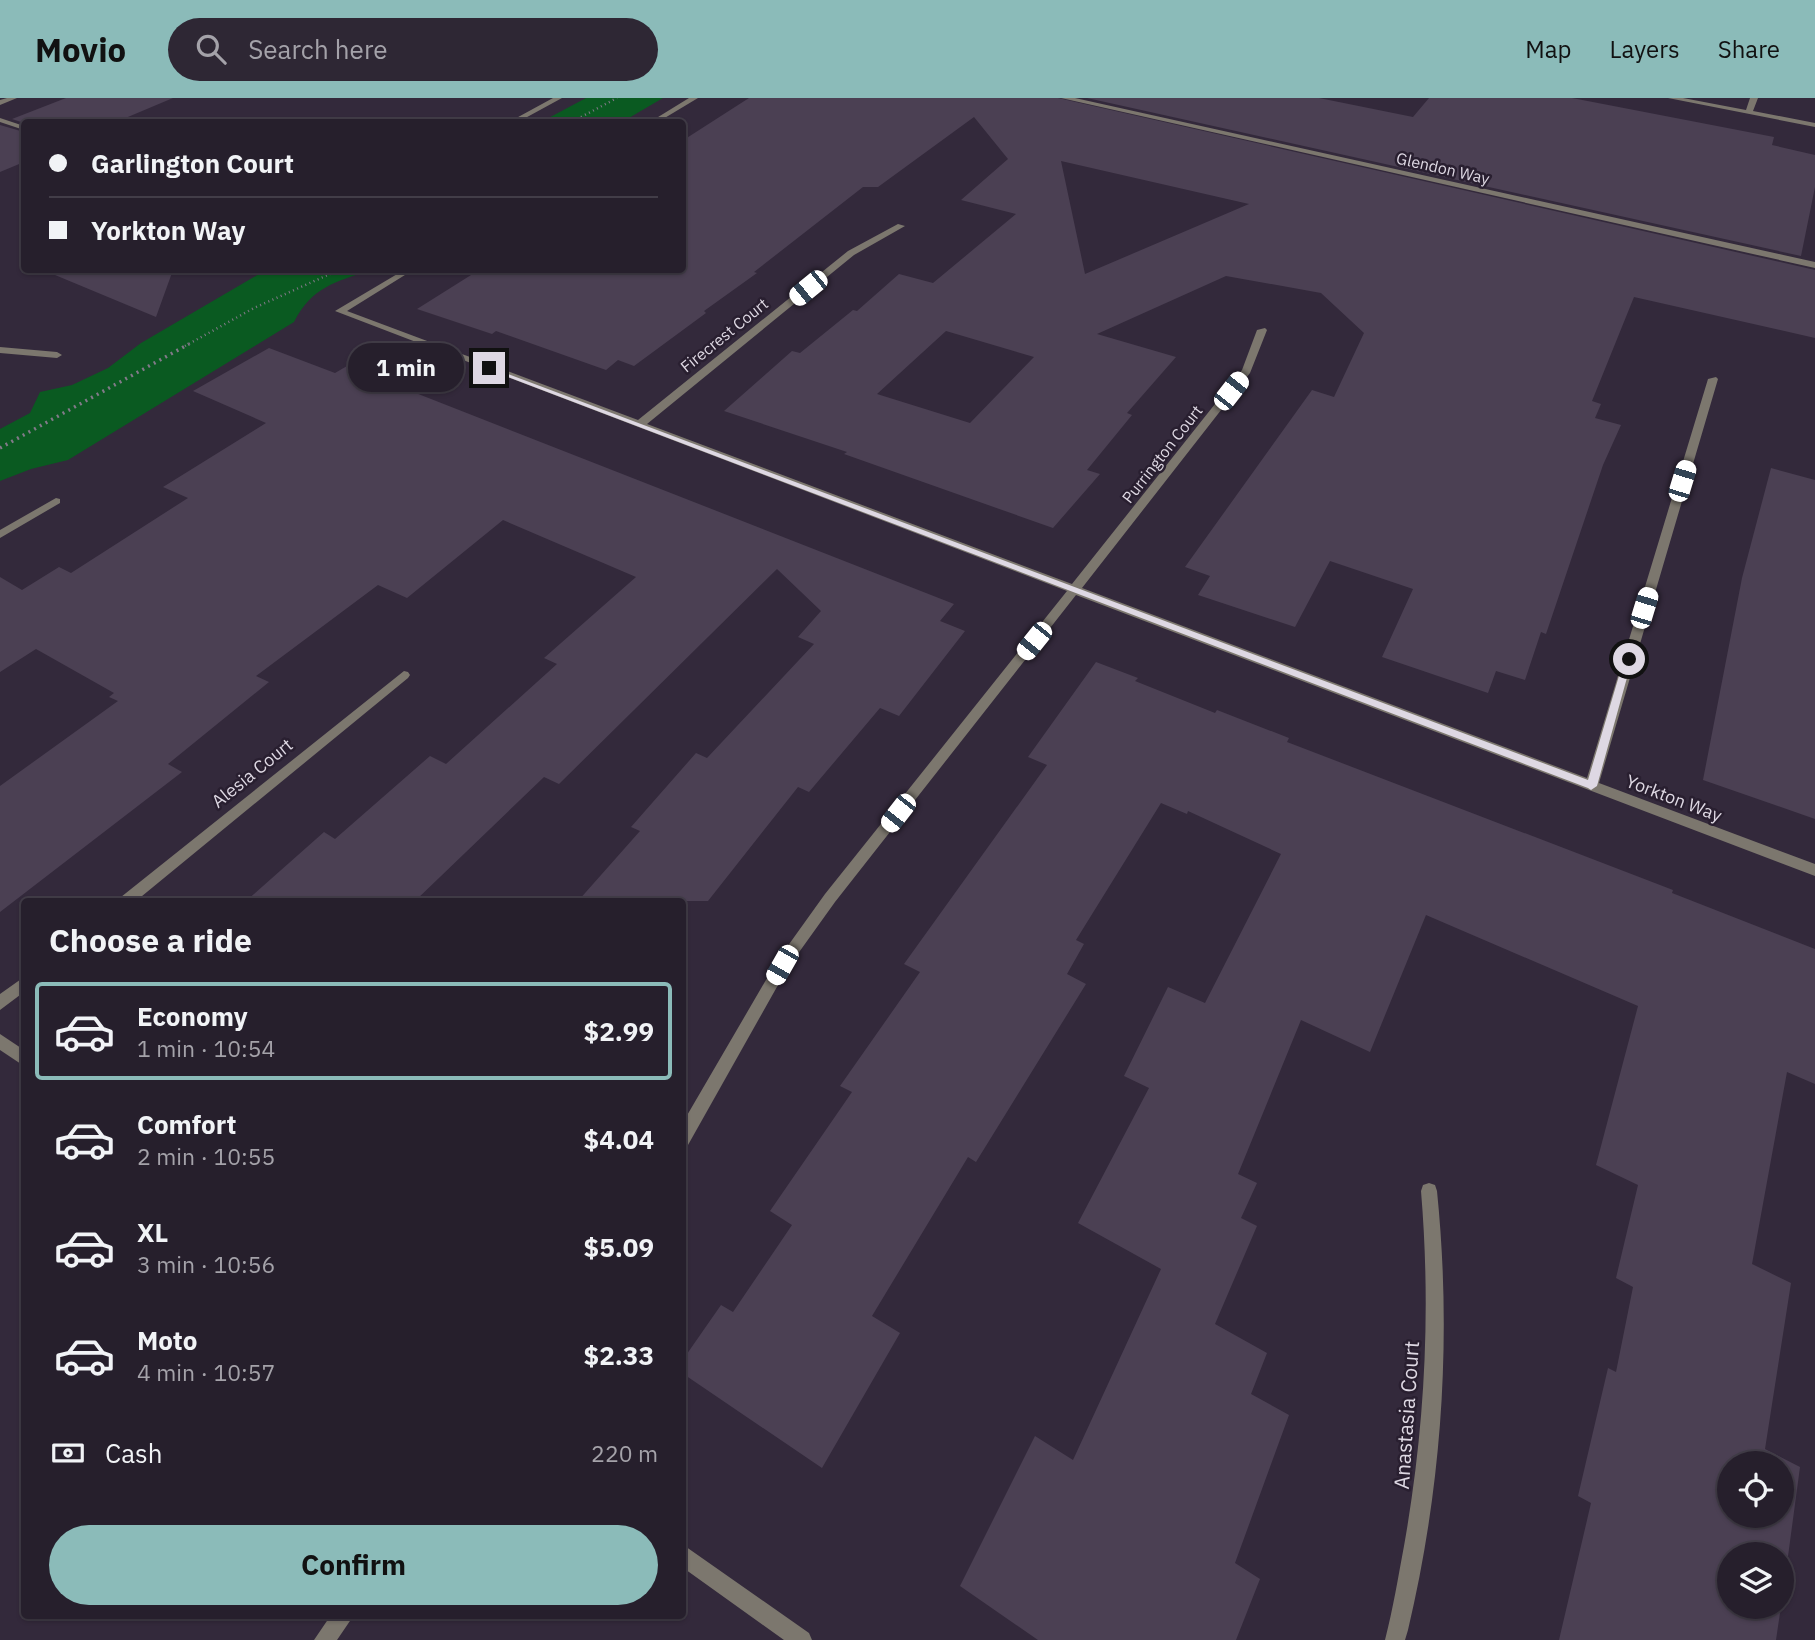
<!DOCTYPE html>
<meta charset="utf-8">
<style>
:root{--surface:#261f2c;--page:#2e2734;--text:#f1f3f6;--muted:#a4a2a9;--line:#423d48;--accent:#8bbbb9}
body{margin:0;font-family:"IBM Plex Sans",sans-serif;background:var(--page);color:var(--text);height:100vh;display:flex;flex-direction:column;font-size:26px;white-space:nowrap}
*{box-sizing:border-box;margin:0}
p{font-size:23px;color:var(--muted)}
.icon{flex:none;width:38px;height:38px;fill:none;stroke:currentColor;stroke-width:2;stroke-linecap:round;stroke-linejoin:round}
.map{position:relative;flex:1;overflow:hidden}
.details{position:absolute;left:21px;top:800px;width:665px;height:721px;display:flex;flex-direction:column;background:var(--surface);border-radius:7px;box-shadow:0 2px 5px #0004,0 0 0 2px var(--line)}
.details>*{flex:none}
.hud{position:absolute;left:21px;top:21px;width:665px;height:154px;border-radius:7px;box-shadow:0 2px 5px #0004,0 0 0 2px var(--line);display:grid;align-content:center;height:154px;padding:0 28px;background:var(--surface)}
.buttons{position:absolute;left:1717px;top:1353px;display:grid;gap:14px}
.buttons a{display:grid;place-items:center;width:77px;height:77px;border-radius:50%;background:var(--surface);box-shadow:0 2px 5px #0004,0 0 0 2px var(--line);font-size:35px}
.end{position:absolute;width:32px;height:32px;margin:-16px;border:9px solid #ded8e3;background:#111;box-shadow:0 0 0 4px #111}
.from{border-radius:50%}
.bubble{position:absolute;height:49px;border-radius:24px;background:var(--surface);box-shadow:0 2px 5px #0004,0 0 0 2px var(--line);font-size:23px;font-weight:800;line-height:49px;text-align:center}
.car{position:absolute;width:21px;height:42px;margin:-21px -10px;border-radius:9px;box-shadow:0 0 5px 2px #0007;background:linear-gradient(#fff 24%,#345 0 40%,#fff 0 76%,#345 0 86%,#fff 0)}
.hud b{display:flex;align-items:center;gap:24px;height:66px;font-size:26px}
.hud b+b{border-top:2px solid var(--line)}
.hud i{width:18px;height:18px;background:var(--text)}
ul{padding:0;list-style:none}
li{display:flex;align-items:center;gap:21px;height:98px;margin:0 14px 10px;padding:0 14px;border:4px solid transparent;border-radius:7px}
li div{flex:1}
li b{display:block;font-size:26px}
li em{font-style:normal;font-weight:800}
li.active{border-color:var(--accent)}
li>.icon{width:63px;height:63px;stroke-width:1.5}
h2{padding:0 28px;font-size:32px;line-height:84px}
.pay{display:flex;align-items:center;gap:18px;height:77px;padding:0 28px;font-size:26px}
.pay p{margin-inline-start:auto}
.button{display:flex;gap:14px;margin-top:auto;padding:14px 28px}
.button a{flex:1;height:80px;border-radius:42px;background:var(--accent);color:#111;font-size:28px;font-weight:800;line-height:80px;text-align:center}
header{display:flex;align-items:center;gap:42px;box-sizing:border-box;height:98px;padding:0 35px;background:var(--accent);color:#111}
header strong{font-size:33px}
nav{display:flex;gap:38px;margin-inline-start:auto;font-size:24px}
.search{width:490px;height:63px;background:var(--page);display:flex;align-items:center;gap:18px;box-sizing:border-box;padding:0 24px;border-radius:38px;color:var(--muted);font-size:26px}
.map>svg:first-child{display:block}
.green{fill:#0a5a21}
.building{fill:#4b4053;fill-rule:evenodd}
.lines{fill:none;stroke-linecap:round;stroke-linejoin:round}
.path-far1{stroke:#827a89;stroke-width:2.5;stroke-dasharray:1 3.5;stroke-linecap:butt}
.path{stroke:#827a89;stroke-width:3.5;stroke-dasharray:2 4.5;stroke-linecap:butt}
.street{fill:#7c776e;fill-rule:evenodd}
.route{fill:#ded8e3}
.labels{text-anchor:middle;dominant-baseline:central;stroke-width:5;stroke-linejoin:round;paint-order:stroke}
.far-street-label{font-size:16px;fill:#ded8e3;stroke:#291f30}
.street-label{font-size:18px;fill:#ded8e3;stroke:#291f30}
.near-street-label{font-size:21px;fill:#ded8e3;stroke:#291f30}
</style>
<header>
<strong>Movio</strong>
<div class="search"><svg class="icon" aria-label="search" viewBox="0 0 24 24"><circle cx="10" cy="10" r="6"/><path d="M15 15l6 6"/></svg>Search here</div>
<nav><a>Map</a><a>Layers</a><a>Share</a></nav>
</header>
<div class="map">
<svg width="1815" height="1542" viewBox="0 0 1815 1542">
<rect width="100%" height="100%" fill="#33293b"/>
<path class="green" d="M586,0H663L622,24H541Z
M266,172H371C335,184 312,189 294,224L68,362L31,371L0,383V331L30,315L40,294L72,287L108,270L141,245Z"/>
<path class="building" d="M66,0H173L116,24L24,25L12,21Z
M749,0H1058L1815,172V240L1634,199L1592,303L1601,306L1595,320L1621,327L1603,367L1546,536L1541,534L1525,582L1496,573L1488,595L1382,559L1413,491L1330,463L1295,529L1198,497L1210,478L1185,469L1312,292L1334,299L1364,235L1321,195L1226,178L1097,236L1176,259L1127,315L1132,317L1087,372L1100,376L1053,430L844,356L847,354L724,313L792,253L800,255L853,212L857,213L899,176L933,185L1016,116L961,102L1008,61L974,19L878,89H863L754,174L757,175L704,213L706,215L634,268L618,262L606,272L496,233L492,236L417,211L479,172H682V43ZM1061,63L1249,106L1085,176ZM946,233L1034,259L970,325L877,296Z
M1087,0H1319L1413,19L1429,0H1572L1774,39L1772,47L1815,57V89L1801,158Z
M0,27L24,34V64L0,74Z
M43,172H173L156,219Z
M269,250L335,275L347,268L954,506L940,523L965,533L899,618L880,610L809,694L798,689L708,803H578L640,733L631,729L696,655L707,660L814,546L798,539L821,513L777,471L559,686L544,679L415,803H246L324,734L335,741L430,658L446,666L557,566L544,560L636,479L503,422L407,500L378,487L256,578L269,584L168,666L182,674L0,814V688L118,603L109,599L114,595L36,551L0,574V479L22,492L59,469L71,475L188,400L163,389L266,325L193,293Z
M1771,370L1815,382V721L1703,682L1742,480Z
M1096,564L1138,580L1135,583L1215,615L1217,612L1289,640L1287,644L1673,792L1672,795L1815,851V986L1787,974L1752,1166L1791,1185L1765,1351L1800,1369L1782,1503V1456H1729V1508H1781L1776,1542H1559L1591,1405L1578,1398L1608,1270L1616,1274L1633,1189L1616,1180L1638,1087L1596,1067L1638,908L1426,817L1370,954L1301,922L1238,1076L1257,1085L1241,1120L1257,1128L1215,1226L1267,1255L1251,1296L1289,1317L1235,1465L1260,1481L1236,1542H1038L960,1488L1035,1338L1073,1362L1161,1171L1078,1125L1149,990L1124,978L1168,889L1205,905L1281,756L1188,713L1187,716L1161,705L1076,842L1084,846L1067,876L1086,886L976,1064L968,1059L872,1218L900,1235L822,1370L682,1275V1263L721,1207L733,1214L792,1127L770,1113L852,994L840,988L920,874L904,866L1047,667L1028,659ZM1729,1365H1782V1418H1729Z"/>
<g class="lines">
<path class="path-far1" d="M581,19L617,0
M185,248L254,210L339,172"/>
<path class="path" d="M0,350L189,246"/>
<path class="street" d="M7,0H17L0,7V2Z
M553,0H562L518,24H509Z
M689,0H698L658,24H650Z
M1061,0H1075L1815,164V170Z
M1668,0H1683L1746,12L1750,0H1758L1753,13L1815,25V29Z
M0,20L24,28V32L0,24Z
M898,126L905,128L854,157L647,326L1072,486L1242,272L1257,232L1265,230L1267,232L1250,275L1082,490L1587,680L1708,281L1716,279L1718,281L1599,685L1815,766V778L1076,497L835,804L787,871L688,1047L682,1049V1026L777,863L825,796L1067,493L335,213L404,172H413L347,213L638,322L848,153Z
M0,249L57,254L62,257L57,260L0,255Z
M56,400L60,401V405L0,440V432Z
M404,573L408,574L410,577L408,580L136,803H119L121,799Z
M24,879V894L0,912V896Z
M0,936L24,952V968L0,952Z
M1429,1085L1435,1087L1437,1093C1452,1240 1442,1388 1408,1532L1405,1542H1385C1393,1511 1398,1480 1404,1448C1425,1330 1431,1213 1421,1093L1423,1087Z
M682,1446L809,1535L812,1542H784L682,1469Z
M331,1517H354L337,1542H314Z"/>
</g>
<path class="route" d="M487,268L1588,682L1624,561L1633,558L1597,688L1591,692L1588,690L487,271Z"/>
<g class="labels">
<g class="far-street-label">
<text transform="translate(1443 70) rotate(13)">Glendon Way</text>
<text transform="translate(724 237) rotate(-39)">Firecrest Court</text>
<text transform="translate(1162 356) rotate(-52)">Purrington Court</text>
</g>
<g class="street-label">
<text transform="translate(252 675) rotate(-39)">Alesia Court</text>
<text transform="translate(1674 700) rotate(21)">Yorkton Way</text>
</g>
<g class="near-street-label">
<text transform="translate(1406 1317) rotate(-86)">Anastasia Court</text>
</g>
</g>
</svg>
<div class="buttons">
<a><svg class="icon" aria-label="locate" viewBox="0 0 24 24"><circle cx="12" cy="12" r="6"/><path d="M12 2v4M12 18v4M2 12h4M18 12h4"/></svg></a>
<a><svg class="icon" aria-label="layers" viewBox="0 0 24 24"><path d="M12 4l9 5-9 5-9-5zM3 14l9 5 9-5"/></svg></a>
</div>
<i class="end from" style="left:1629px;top:561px"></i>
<i class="end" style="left:489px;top:270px"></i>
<div class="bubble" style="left:348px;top:245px;width:116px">1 min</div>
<i class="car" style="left:808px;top:190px;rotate:231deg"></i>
<i class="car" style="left:1231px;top:293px;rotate:38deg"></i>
<i class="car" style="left:1682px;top:383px;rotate:17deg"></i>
<i class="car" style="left:1644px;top:510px;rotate:17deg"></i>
<i class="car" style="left:1034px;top:543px;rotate:219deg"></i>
<i class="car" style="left:898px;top:715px;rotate:218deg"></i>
<i class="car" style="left:782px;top:867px;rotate:210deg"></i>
<div class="hud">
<b><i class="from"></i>Garlington Court</b>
<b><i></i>Yorkton Way</b>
</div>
<section class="details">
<h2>Choose a ride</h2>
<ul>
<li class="active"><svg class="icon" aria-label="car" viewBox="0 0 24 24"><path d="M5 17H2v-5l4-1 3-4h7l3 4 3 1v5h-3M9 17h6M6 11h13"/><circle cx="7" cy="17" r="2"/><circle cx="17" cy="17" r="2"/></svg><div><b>Economy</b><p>1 min · 10:54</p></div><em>$2.99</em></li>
<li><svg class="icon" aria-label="car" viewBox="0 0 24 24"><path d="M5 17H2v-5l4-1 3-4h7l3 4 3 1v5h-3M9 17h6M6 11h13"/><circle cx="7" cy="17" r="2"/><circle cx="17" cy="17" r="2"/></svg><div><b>Comfort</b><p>2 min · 10:55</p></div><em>$4.04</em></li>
<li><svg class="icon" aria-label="car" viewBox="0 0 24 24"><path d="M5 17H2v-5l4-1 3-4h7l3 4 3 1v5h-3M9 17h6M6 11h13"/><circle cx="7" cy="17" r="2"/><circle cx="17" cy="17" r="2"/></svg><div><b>XL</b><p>3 min · 10:56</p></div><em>$5.09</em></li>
<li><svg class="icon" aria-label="car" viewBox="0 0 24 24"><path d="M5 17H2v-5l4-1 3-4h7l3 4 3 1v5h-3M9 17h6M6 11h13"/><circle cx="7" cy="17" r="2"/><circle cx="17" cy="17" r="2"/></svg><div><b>Moto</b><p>4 min · 10:57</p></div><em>$2.33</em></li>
</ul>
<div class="pay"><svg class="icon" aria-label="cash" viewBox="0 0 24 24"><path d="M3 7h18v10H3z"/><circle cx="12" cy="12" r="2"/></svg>Cash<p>220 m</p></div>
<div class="button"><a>Confirm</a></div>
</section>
</div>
